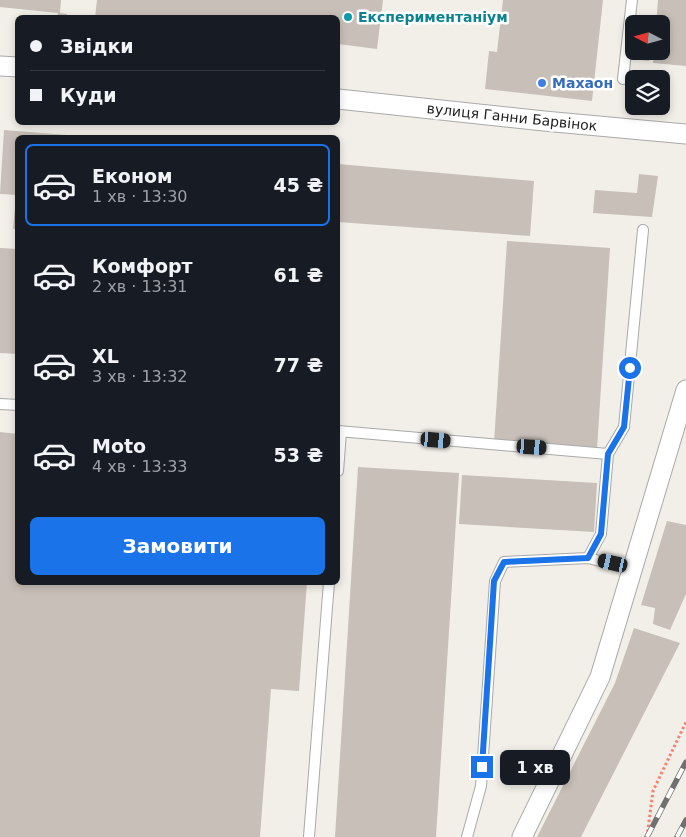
<!DOCTYPE html>
<html lang="uk">
<meta charset="utf-8">
<style>
:root{--surface:#171b24;--page:#20242c;--text:#f1f3f6;--muted:#9ea1a6;--line:#363941;--accent:#1a73e8}
body{margin:0;font-family:"DejaVu Sans",sans-serif;background:var(--page);color:var(--text);height:100vh;display:flex;flex-direction:column;font-size:19px;white-space:nowrap}
*{box-sizing:border-box;margin:0}
p{font-size:16px;color:var(--muted)}
.icon{flex:none;width:28px;height:28px;fill:none;stroke:currentColor;stroke-width:2;stroke-linecap:round;stroke-linejoin:round}
.map{position:relative;flex:1;overflow:hidden}
.details{position:absolute;left:15px;top:135px;width:325px;height:450px;display:flex;flex-direction:column;background:var(--surface);border-radius:8px;box-shadow:0 2px 8px #0003}
.details>*{flex:none}
.guide{position:absolute;left:15px;top:15px;width:325px;height:110px;border-radius:8px;box-shadow:0 2px 8px #0003;display:grid;align-content:center;height:110px;padding:0 15px;background:var(--surface)}
.needle{width:32px;rotate:276deg}
.tools{position:absolute;left:625px;top:15px;display:grid;gap:10px}
.tools a{display:grid;place-items:center;width:45px;height:45px;border-radius:8px;background:var(--surface);box-shadow:0 2px 8px #0003;font-size:25px}
.end{position:absolute;width:22px;height:22px;margin:-11px;border:6px solid #1a73e8;background:#fff;box-shadow:0 0 0 2px #fff}
.from{border-radius:50%}
.bubble{position:absolute;height:35px;border-radius:8px;background:var(--surface);box-shadow:0 2px 8px #0003;font-size:16px;font-weight:700;line-height:35px;text-align:center}
.car{position:absolute;width:15px;height:30px;margin:-15px -8px;border-radius:6px;box-shadow:0 0 4px 1px #0007;background:linear-gradient(#222 24%,#8ab4d8 0 40%,#222 0 76%,#8ab4d8 0 86%,#222 0)}
.guide b{display:flex;align-items:center;gap:18px;height:48px;font-size:19px}
.guide b+b{border-top:1px solid var(--line)}
.guide i{width:12px;height:12px;background:var(--text)}
ul{padding:9px 0 0;list-style:none}
li{display:flex;align-items:center;gap:15px;height:82px;margin:0 10px 8px;padding:0 5px;border:2px solid transparent;border-radius:8px}
li div{flex:1}
li b{display:block;font-size:19px}
li em{font-style:normal;font-weight:700}
li.selected{border-color:var(--accent)}
li>.icon{width:45px;height:45px;stroke-width:1.5}
.action{display:flex;gap:10px;margin-top:auto;padding:10px 15px}
.action a{flex:1;height:58px;border-radius:8px;background:var(--accent);color:#fff;font-size:20px;font-weight:700;line-height:58px;text-align:center}
.map>svg:first-child{display:block}
.building{fill:#c7bfb8}
.lines{fill:none;stroke-linecap:round;stroke-linejoin:round}
.service-casing{stroke:#a9a9a9;stroke-width:12}
.minor-casing{stroke:#a9a9a9;stroke-width:21}
.path{stroke:#fa8072;stroke-width:3;stroke-dasharray:2.5 2.5;stroke-linecap:butt}
.service{stroke:#fff;stroke-width:10}
.minor{stroke:#fff;stroke-width:19}
.rail-casing{stroke:#707070;stroke-width:5.5}
.rail{stroke:#fff;stroke-width:4;stroke-dasharray:11;stroke-linecap:butt}
.route{stroke:#1a73e8;stroke-width:6}
.culture-dot{fill:#0f9aa8;stroke:#fff;stroke-width:2}
.shop-dot{fill:#3f7fe0;stroke:#fff;stroke-width:2}
.labels{text-anchor:middle;dominant-baseline:central;stroke-width:5;stroke-linejoin:round;paint-order:stroke}
.culture-label{font-size:14px;font-weight:bold;fill:#0d838f;stroke:#fff;text-anchor:start}
.shop-label{font-size:14px;font-weight:bold;fill:#366cbe;stroke:#fff;text-anchor:start}
.street-label{font-size:14px;fill:#222;stroke:#fff}
</style>
<div class="map">
<svg width="686" height="837" viewBox="0 0 686 837">
<rect width="100%" height="100%" fill="#f2efe9"/>
<path class="building" d="M0,0H61L60,13L67,14V18H57L58,13L0,7Z
M97,0H383L377,49L338,44V18H95Z
M503,0H603L592,101L485,89L489,51L497,52Z
M658,0H686V66L653,63L654,51H661V24H656Z
M633,51H650L649,61L632,59Z
M4,130L80,136V138H18V195L0,194Z
M338,164L534,181L530,236L338,222Z
M639,174L658,176L652,217L593,213L595,190L637,193Z
M16,196H18V229H13Z
M507,241L610,248L597,449L494,443Z
M0,248L18,249V354L0,353Z
M0,432L18,434V582H307L299,691L271,689L260,837H0Z
M358,467L459,473L436,837H335Z
M462,475L597,483L594,532L459,524Z
M667,521L686,525V594L670,630L653,624L655,608L641,605Z
M634,628L680,643L581,837H537L615,683Z"/>
<g class="lines">
<g class="service-casing">
<path id="service" d="M623,79L632,0
M0,404L18,405
M338,431L608,454
M338,471L341,432
M588,558L632,569
M309,837L329,582
M467,837L481,786L495,581L504,562L588,558L601,534L608,454L624,427L643,230"/>
</g>
<g class="minor-casing">
<path id="minor" d="M0,66L18,67
M338,99L544,121L686,134
M522,837L600,677L686,390"/>
</g>
<path class="path" d="M647,837L653,791L686,722"/>
<use href="#service" class="service"/>
<use href="#minor" class="minor"/>
<g class="rail-casing">
<path id="rail" d="M647,837L686,762
M677,837L686,820"/>
</g>
<use href="#rail" class="rail"/>
</g>
<g class="lines">
<path class="route" d="M482,767L494,581L504,562L588,558L601,534L608,454L624,427L630,368"/>
</g>
<circle class="culture-dot" cx="348" cy="17" r="5"/>
<circle class="shop-dot" cx="542" cy="83" r="5"/>
<g class="labels">
<g class="culture-label">
<text x="358" y="17">Експериментаніум</text>
</g>
<g class="shop-label">
<text x="552" y="83">Махаон</text>
</g>
<g class="street-label">
<text transform="translate(512 117) rotate(6)">вулиця Ганни Барвінок</text>
</g>
</g>
</svg>
<div class="tools">
<a><svg class="needle" viewBox="-14 -14 28 28"><path d="M0-13l5 13h-10z" fill="#e53935"/><path d="M0 13l5-13h-10z" fill="#9ea1a6"/></svg></a>
<a><svg class="icon" aria-label="layers" viewBox="0 0 24 24"><path d="M12 4l9 5-9 5-9-5zM3 14l9 5 9-5"/></svg></a>
</div>
<i class="end from" style="left:630px;top:368px"></i>
<i class="end" style="left:482px;top:767px"></i>
<div class="bubble" style="left:500px;top:750px;width:70px">1 хв</div>
<i class="car" style="left:436px;top:440px;rotate:95deg"></i>
<i class="car" style="left:532px;top:447px;rotate:94deg"></i>
<i class="car" style="left:613px;top:563px;rotate:283deg"></i>
<div class="guide">
<b><i class="from"></i>Звідки</b>
<b><i></i>Куди</b>
</div>
<section class="details">
<ul>
<li class="selected"><svg class="icon" aria-label="car" viewBox="0 0 24 24"><path d="M5 17H2v-5l4-1 3-4h7l3 4 3 1v5h-3M9 17h6M6 11h13"/><circle cx="7" cy="17" r="2"/><circle cx="17" cy="17" r="2"/></svg><div><b>Економ</b><p>1 хв · 13:30</p></div><em>45 ₴</em></li>
<li><svg class="icon" aria-label="car" viewBox="0 0 24 24"><path d="M5 17H2v-5l4-1 3-4h7l3 4 3 1v5h-3M9 17h6M6 11h13"/><circle cx="7" cy="17" r="2"/><circle cx="17" cy="17" r="2"/></svg><div><b>Комфорт</b><p>2 хв · 13:31</p></div><em>61 ₴</em></li>
<li><svg class="icon" aria-label="car" viewBox="0 0 24 24"><path d="M5 17H2v-5l4-1 3-4h7l3 4 3 1v5h-3M9 17h6M6 11h13"/><circle cx="7" cy="17" r="2"/><circle cx="17" cy="17" r="2"/></svg><div><b>XL</b><p>3 хв · 13:32</p></div><em>77 ₴</em></li>
<li><svg class="icon" aria-label="car" viewBox="0 0 24 24"><path d="M5 17H2v-5l4-1 3-4h7l3 4 3 1v5h-3M9 17h6M6 11h13"/><circle cx="7" cy="17" r="2"/><circle cx="17" cy="17" r="2"/></svg><div><b>Moto</b><p>4 хв · 13:33</p></div><em>53 ₴</em></li>
</ul>
<div class="action"><a>Замовити</a></div>
</section>
</div>
